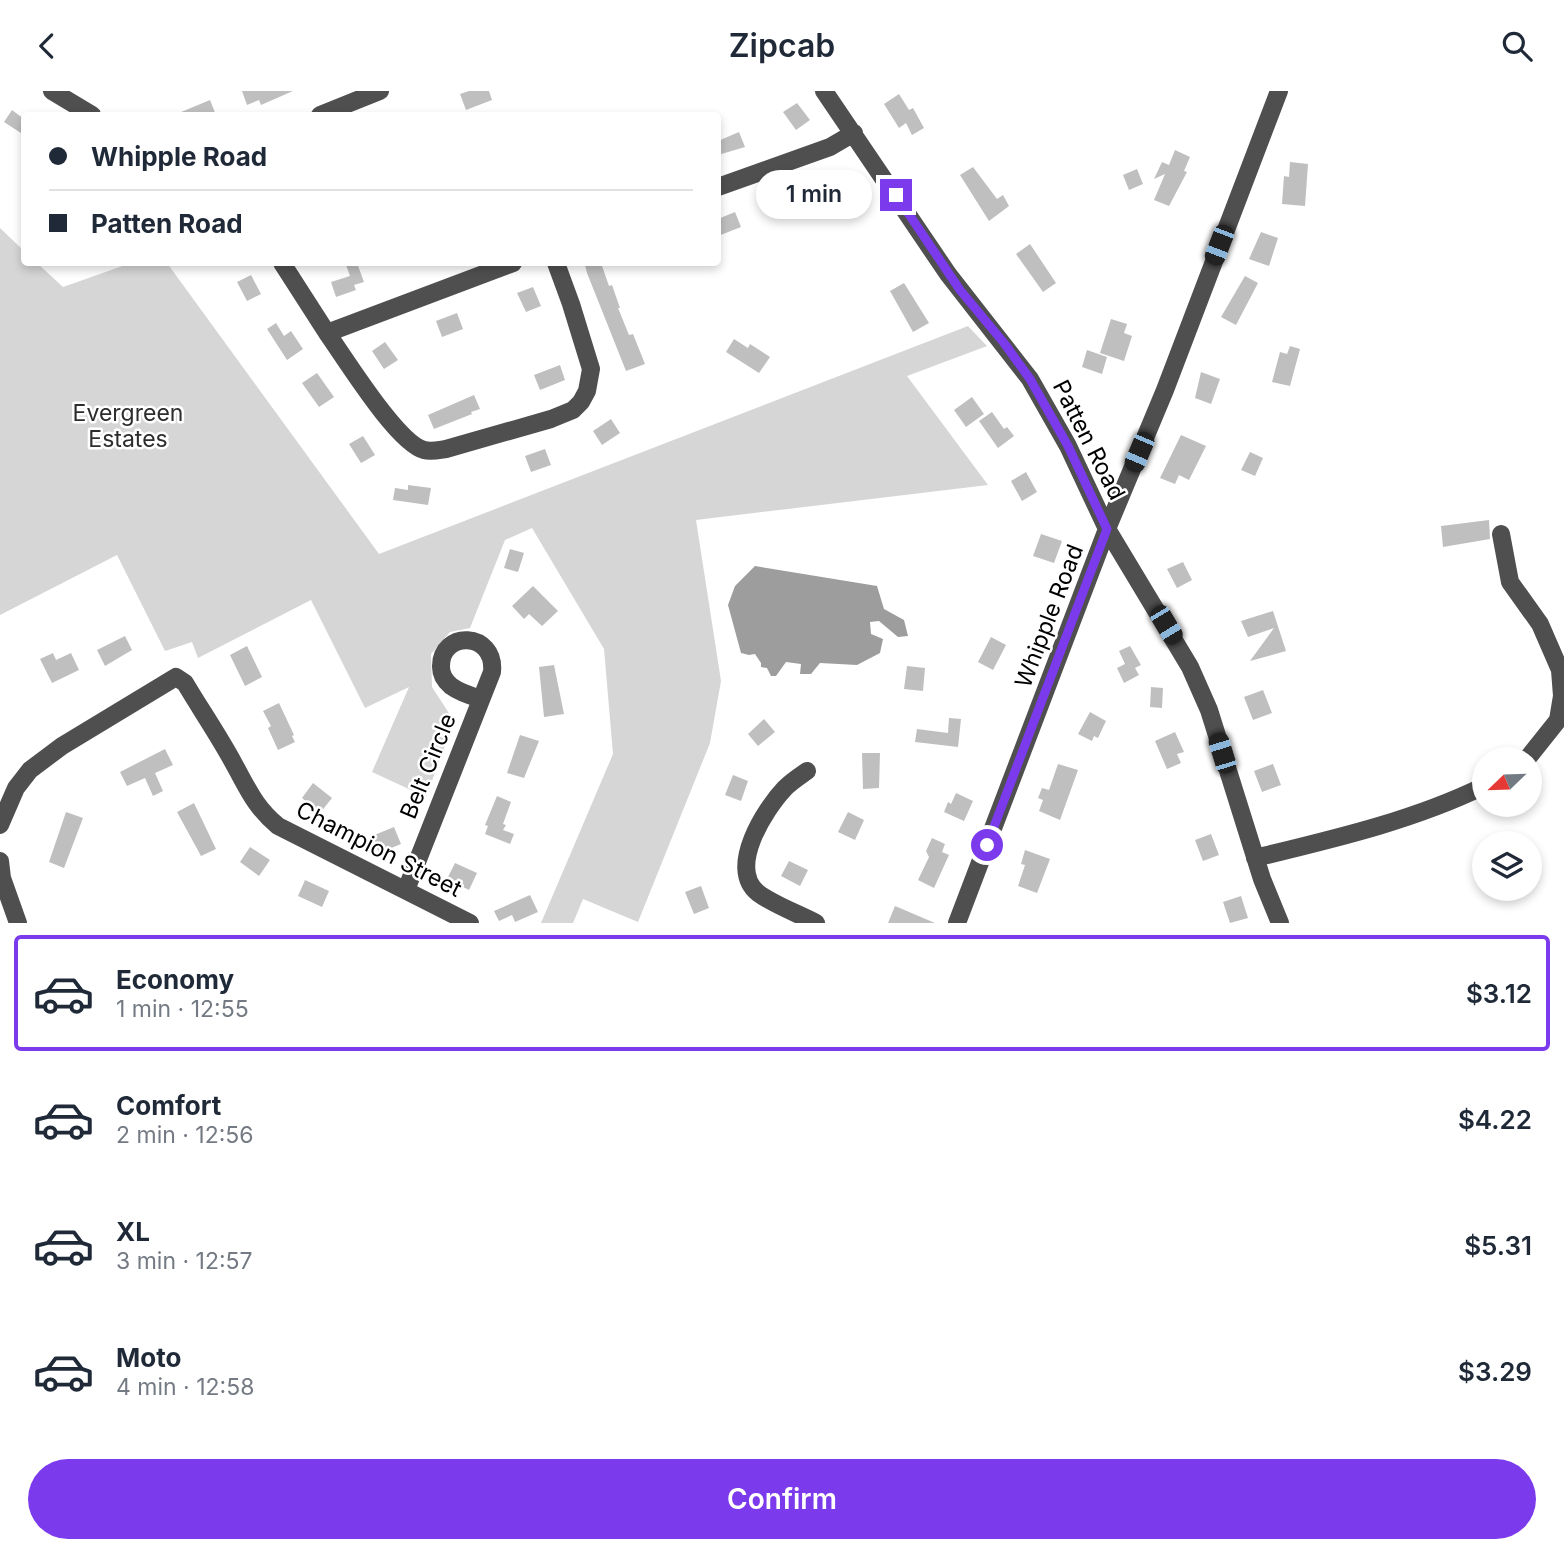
<!DOCTYPE html>
<meta charset="utf-8">
<style>
:root{--surface:#fff;--page:#f2f2f3;--text:#1f2937;--muted:#747a83;--line:#e0e1e3;--accent:#7c3aed}
body{margin:0;font-family:Inter,sans-serif;background:var(--page);color:var(--text);height:100vh;display:flex;flex-direction:column;font-size:26px;white-space:nowrap}
*{box-sizing:border-box;margin:0}
p{font-size:23px;color:var(--muted)}
.icon{flex:none;width:38px;height:38px;fill:none;stroke:currentColor;stroke-width:2;stroke-linecap:round;stroke-linejoin:round}
.map{position:relative;height:832px;overflow:hidden}
.panel{display:flex;flex-direction:column;background:var(--surface);flex:1}
.panel>*{flex:none}
.guide{position:absolute;left:21px;top:21px;width:700px;height:154px;border-radius:7px;box-shadow:0 4px 10px #0003;display:grid;align-content:center;height:154px;padding:0 28px;background:var(--surface)}
.needle{width:46px;rotate:247deg}
.buttons{position:absolute;left:1472px;top:656px;display:grid;gap:14px}
.buttons a{display:grid;place-items:center;width:70px;height:70px;border-radius:50%;background:var(--surface);box-shadow:0 4px 10px #0003;font-size:35px}
.end{position:absolute;width:32px;height:32px;margin:-16px;border:9px solid #7c3aed;background:#fff;box-shadow:0 0 0 4px #fff}
.from{border-radius:50%}
.bubble{position:absolute;height:49px;border-radius:24px;background:var(--surface);box-shadow:0 4px 10px #0003;font-size:23px;font-weight:600;line-height:49px;text-align:center}
.car{position:absolute;width:21px;height:42px;margin:-21px -10px;border-radius:9px;box-shadow:0 0 5px 2px #0007;background:linear-gradient(#222 24%,#8ab4d8 0 40%,#222 0 76%,#8ab4d8 0 86%,#222 0)}
.guide b{display:flex;align-items:center;gap:24px;height:66px;font-size:26px}
.guide b+b{border-top:2px solid var(--line)}
.guide i{width:18px;height:18px;background:var(--text)}
ul{padding:12px 0 0;list-style:none}
li{display:flex;align-items:center;gap:21px;height:116px;margin:0 14px 10px;padding:0 14px;border:4px solid transparent;border-radius:7px}
li div{flex:1}
li b{display:block;font-size:26px}
li em{font-style:normal;font-weight:600}
li.on{border-color:var(--accent)}
li>.icon{width:63px;height:63px;stroke-width:1.5}
.primary-button{display:flex;gap:14px;margin-top:auto;padding:14px 28px}
.primary-button a{flex:1;height:80px;border-radius:42px;background:var(--accent);color:#fff;font-size:28px;font-weight:600;line-height:80px;text-align:center}
header{display:flex;justify-content:space-between;align-items:center;height:91px;padding:0 28px;background:var(--surface);font-size:32px;font-weight:600}
.map>svg:first-child{display:block}
.green{fill:#d6d6d6}
.water{fill:#9d9d9d}
.building{fill:#bfbfbf}
.lines{fill:none;stroke-linecap:round;stroke-linejoin:round}
.minor{stroke:#4f4f4f;stroke-width:18}
.route{stroke:#7c3aed;stroke-width:9}
.labels{text-anchor:middle;dominant-baseline:central;stroke-width:5;stroke-linejoin:round;paint-order:stroke}
.park-label{font-size:23px;fill:#2d2d2d;stroke:#fff}
.street-label{font-size:23px;fill:#000;stroke:#fff}
</style>
<header><svg class="icon" aria-label="back" viewBox="0 0 24 24"><path d="M15 5l-7 7 7 7"/></svg>Zipcab<svg class="icon" aria-label="search" viewBox="0 0 24 24"><circle cx="10" cy="10" r="6"/><path d="M15 15l6 6"/></svg></header>
<div class="map">
<svg width="1564" height="832" viewBox="0 0 1564 832">
<rect width="100%" height="100%" fill="#fff"/>
<path class="green" d="M0,137L24,160V172H37L63,196L131,172H167L379,463L968,235L987,255L907,285L988,394L696,429L721,590L710,652L638,831L583,808L573,832H541L613,663L604,558L532,437L505,449L470,537L450,541L431,563L432,596L454,630L426,706L372,681L409,596L365,617L311,509L198,567L192,551L165,560L117,464L0,524Z"/>
<path class="water" d="M755,475L877,495L884,518L904,529L908,545L898,546L879,530L870,531L871,543L883,548L880,562L857,574L820,572L811,583H800L801,573L786,571L776,585H771L767,577L761,576V572L755,563L749,564L741,562L728,514L735,495Z"/>
<path class="building" d="M242,0H293L261,14L259,9L247,14Z
M469,0H489L492,9L466,19L460,3Z
M899,3L909,19L913,17L924,37L912,44L906,32L899,37L884,13Z
M210,9L216,24H174Z
M797,12L810,29L796,39L783,21Z
M12,19L24,28V44L4,31Z
M739,41L745,56L718,64V50Z
M1175,59L1190,66L1184,80L1187,81L1169,115L1154,109L1165,83L1154,88L1162,71L1169,74Z
M1290,71L1308,73L1305,115L1282,113L1284,85L1289,86Z
M973,76L997,108L1003,104L1009,115L989,130L960,84Z
M1137,78L1143,93L1129,99L1123,84Z
M845,82L856,104L842,111L831,89Z
M795,100L799,115L769,124L764,109Z
M735,121L741,136L718,145V128Z
M1261,141L1278,147L1269,175L1249,168Z
M1030,153L1056,192L1043,201L1016,163Z
M354,172H357L364,191L354,194L356,199L336,206L331,191L350,185L346,174Z
M594,172H601L609,195L612,194L620,217H618L629,244L633,243L645,273L626,280L587,182L585,174Z
M251,184L261,203L247,210L237,191Z
M1245,185L1258,192L1236,234L1221,226Z
M904,192L929,232L913,241L890,200Z
M533,196L541,215L526,221L517,202Z
M457,222L463,238L442,246L436,230Z
M1111,228L1127,233L1124,242L1132,245L1124,270L1100,262Z
M276,232L284,245L291,240L303,258L287,269L267,238Z
M734,248L748,257L750,253L770,266L759,282L726,261Z
M385,251L398,269L384,278L372,260Z
M1290,255L1300,258L1290,295L1272,291L1280,261L1287,263Z
M1087,259L1107,266L1102,283L1082,276Z
M560,274L565,289L540,299L534,284Z
M1201,281L1220,288L1211,313L1195,307Z
M317,282L334,306L319,316L302,292Z
M474,304L480,318L471,321L472,323L434,338L428,324Z
M972,306L984,323L966,336L954,319Z
M992,321L1004,338L1007,336L1014,345L998,357L979,330Z
M611,328L620,342L602,354L593,340Z
M1181,344L1206,355L1189,389L1179,384L1175,393L1160,387Z
M363,345L375,364L361,372L349,353Z
M545,358L551,374L531,381L525,365Z
M1250,361L1263,367L1255,385L1241,379Z
M1026,381L1037,401L1022,410L1011,390Z
M408,394L431,397L428,414L393,409L395,397L408,399Z
M1489,429L1490,448L1443,456L1441,435Z
M1041,443L1062,450L1054,472L1033,465Z
M510,458L524,462L518,481L504,477Z
M1183,471L1192,489L1177,497L1167,478Z
M533,495L558,520L542,535L529,523L524,528L512,515Z
M1273,520L1286,560L1250,570L1274,537L1248,546L1241,530Z
M125,545L132,559L105,575L97,559Z
M991,546L1006,554L993,579L978,571Z
M247,555L262,586L245,595L230,564Z
M1130,555L1141,574L1135,577L1139,584L1124,592L1117,577L1125,573L1119,560Z
M53,562L56,569L71,562L79,579L52,592L40,568Z
M554,574L564,623L544,626L539,576Z
M907,575L925,577L923,600L904,598Z
M1151,596L1163,597L1162,617L1150,616Z
M1263,599L1272,622L1253,629L1244,606Z
M279,612L294,644L292,645L295,651L278,659L268,637L271,635L263,620Z
M1090,621L1106,630L1098,647L1094,645L1092,650L1078,643Z
M949,627L961,628L958,656L915,651L917,638L948,642Z
M764,628L775,641L758,655L748,643Z
M1175,641L1184,661L1177,663L1181,672L1167,678L1155,650Z
M520,644L539,650L524,687L507,682Z
M165,658L173,674L155,682L163,700L153,705L145,687L127,695L120,681Z
M862,662H880L879,697L863,698Z
M1058,673L1078,679L1060,729L1039,720L1043,709L1038,707L1042,697L1049,699Z
M1273,673L1281,694L1262,701L1254,680Z
M733,684L748,690L741,710L725,704Z
M313,692L332,707L320,722L302,707Z
M956,702L973,710L964,730L944,721L948,711L951,713Z
M497,705L511,711L503,733L506,734L503,739L514,743L510,753L485,743L488,735L485,734Z
M194,712L216,758L201,765L177,721Z
M66,721L83,727L64,777L49,771Z
M848,721L864,729L855,749L838,741Z
M394,736L401,753L379,762L372,745Z
M1211,743L1219,764L1203,770L1195,749Z
M932,747L945,753L942,761L949,764L934,797L918,789L929,766L926,760Z
M250,756L270,769L259,785L240,771Z
M1025,759L1050,768L1037,802L1018,795L1025,774L1021,773Z
M789,770L808,779L800,795L781,785Z
M455,772L477,782L469,799L447,788Z
M305,789L329,800L322,816L298,805Z
M701,795L709,817L694,823L685,801Z
M530,804L538,821L515,831L512,824L499,830L494,820Z
M1241,805L1248,827L1230,832L1223,811Z
M895,815L935,832H888Z"/>
<g class="lines">
<path class="minor" d="M52,0L92,24
M824,0L948,183L1030,288L1068,355L1107,438L1190,576L1209,619L1262,788L1280,832
M320,24L380,0
M718,96L830,56L854,42
M282,172L327,242L513,172
M327,242C345,267 397,352 424,359C431,361 439,359 446,358L551,328L573,319L581,311L587,300L591,278L571,213L556,172
M1501,443L1510,491L1540,533L1560,579L1562,605L1558,629L1527,668
M807,680C800,685 792,690 785,697C765,718 727,777 758,802C774,814 797,822 816,832
M0,734L16,697L30,679L62,655L176,586L185,592C201,619 219,645 234,673C248,698 255,716 278,735L470,832
M1255,767C1333,748 1412,730 1484,695
M0,770L2,787L18,832
M406,799L492,581C496,540 440,539 441,576C441,583 445,590 451,595C459,601 471,605 481,608
M957,832L1107,438L1165,299L1279,0"/>
</g>
<g class="lines">
<path class="route" d="M896,104L960,199L1004,252L1030,288L1068,355L1107,438L987,754"/>
</g>
<g class="labels">
<g class="park-label">
<text x="128" y="322">Evergreen<tspan x="128" dy="26">Estates</tspan></text>
</g>
<g class="street-label">
<text transform="translate(1089 349) rotate(63)">Patten Road</text>
<text transform="translate(1049 525) rotate(-69)">Whipple Road</text>
<text transform="translate(428 675) rotate(-68)">Belt Circle</text>
<text transform="translate(379 758) rotate(27)">Champion Street</text>
</g>
</g>
</svg>
<div class="buttons">
<a><svg class="needle" viewBox="-14 -14 28 28"><path d="M0-13l5 13h-10z" fill="#e53935"/><path d="M0 13l5-13h-10z" fill="#747a83"/></svg></a>
<a><svg class="icon" aria-label="layers" viewBox="0 0 24 24"><path d="M12 4l9 5-9 5-9-5zM3 14l9 5 9-5"/></svg></a>
</div>
<i class="end from" style="left:987px;top:754px"></i>
<i class="end" style="left:896px;top:104px"></i>
<div class="bubble" style="left:756px;top:79px;width:116px">1 min</div>
<i class="car" style="left:1219px;top:154px;rotate:201deg"></i>
<i class="car" style="left:1139px;top:361px;rotate:203deg"></i>
<i class="car" style="left:1166px;top:534px;rotate:149deg"></i>
<i class="car" style="left:1222px;top:662px;rotate:343deg"></i>
<div class="guide">
<b><i class="from"></i>Whipple Road</b>
<b><i></i>Patten Road</b>
</div>
</div>
<section class="panel">
<ul>
<li class="on"><svg class="icon" aria-label="car" viewBox="0 0 24 24"><path d="M5 17H2v-5l4-1 3-4h7l3 4 3 1v5h-3M9 17h6M6 11h13"/><circle cx="7" cy="17" r="2"/><circle cx="17" cy="17" r="2"/></svg><div><b>Economy</b><p>1 min · 12:55</p></div><em>$3.12</em></li>
<li><svg class="icon" aria-label="car" viewBox="0 0 24 24"><path d="M5 17H2v-5l4-1 3-4h7l3 4 3 1v5h-3M9 17h6M6 11h13"/><circle cx="7" cy="17" r="2"/><circle cx="17" cy="17" r="2"/></svg><div><b>Comfort</b><p>2 min · 12:56</p></div><em>$4.22</em></li>
<li><svg class="icon" aria-label="car" viewBox="0 0 24 24"><path d="M5 17H2v-5l4-1 3-4h7l3 4 3 1v5h-3M9 17h6M6 11h13"/><circle cx="7" cy="17" r="2"/><circle cx="17" cy="17" r="2"/></svg><div><b>XL</b><p>3 min · 12:57</p></div><em>$5.31</em></li>
<li><svg class="icon" aria-label="car" viewBox="0 0 24 24"><path d="M5 17H2v-5l4-1 3-4h7l3 4 3 1v5h-3M9 17h6M6 11h13"/><circle cx="7" cy="17" r="2"/><circle cx="17" cy="17" r="2"/></svg><div><b>Moto</b><p>4 min · 12:58</p></div><em>$3.29</em></li>
</ul>
<div class="primary-button"><a>Confirm</a></div>
</section>
